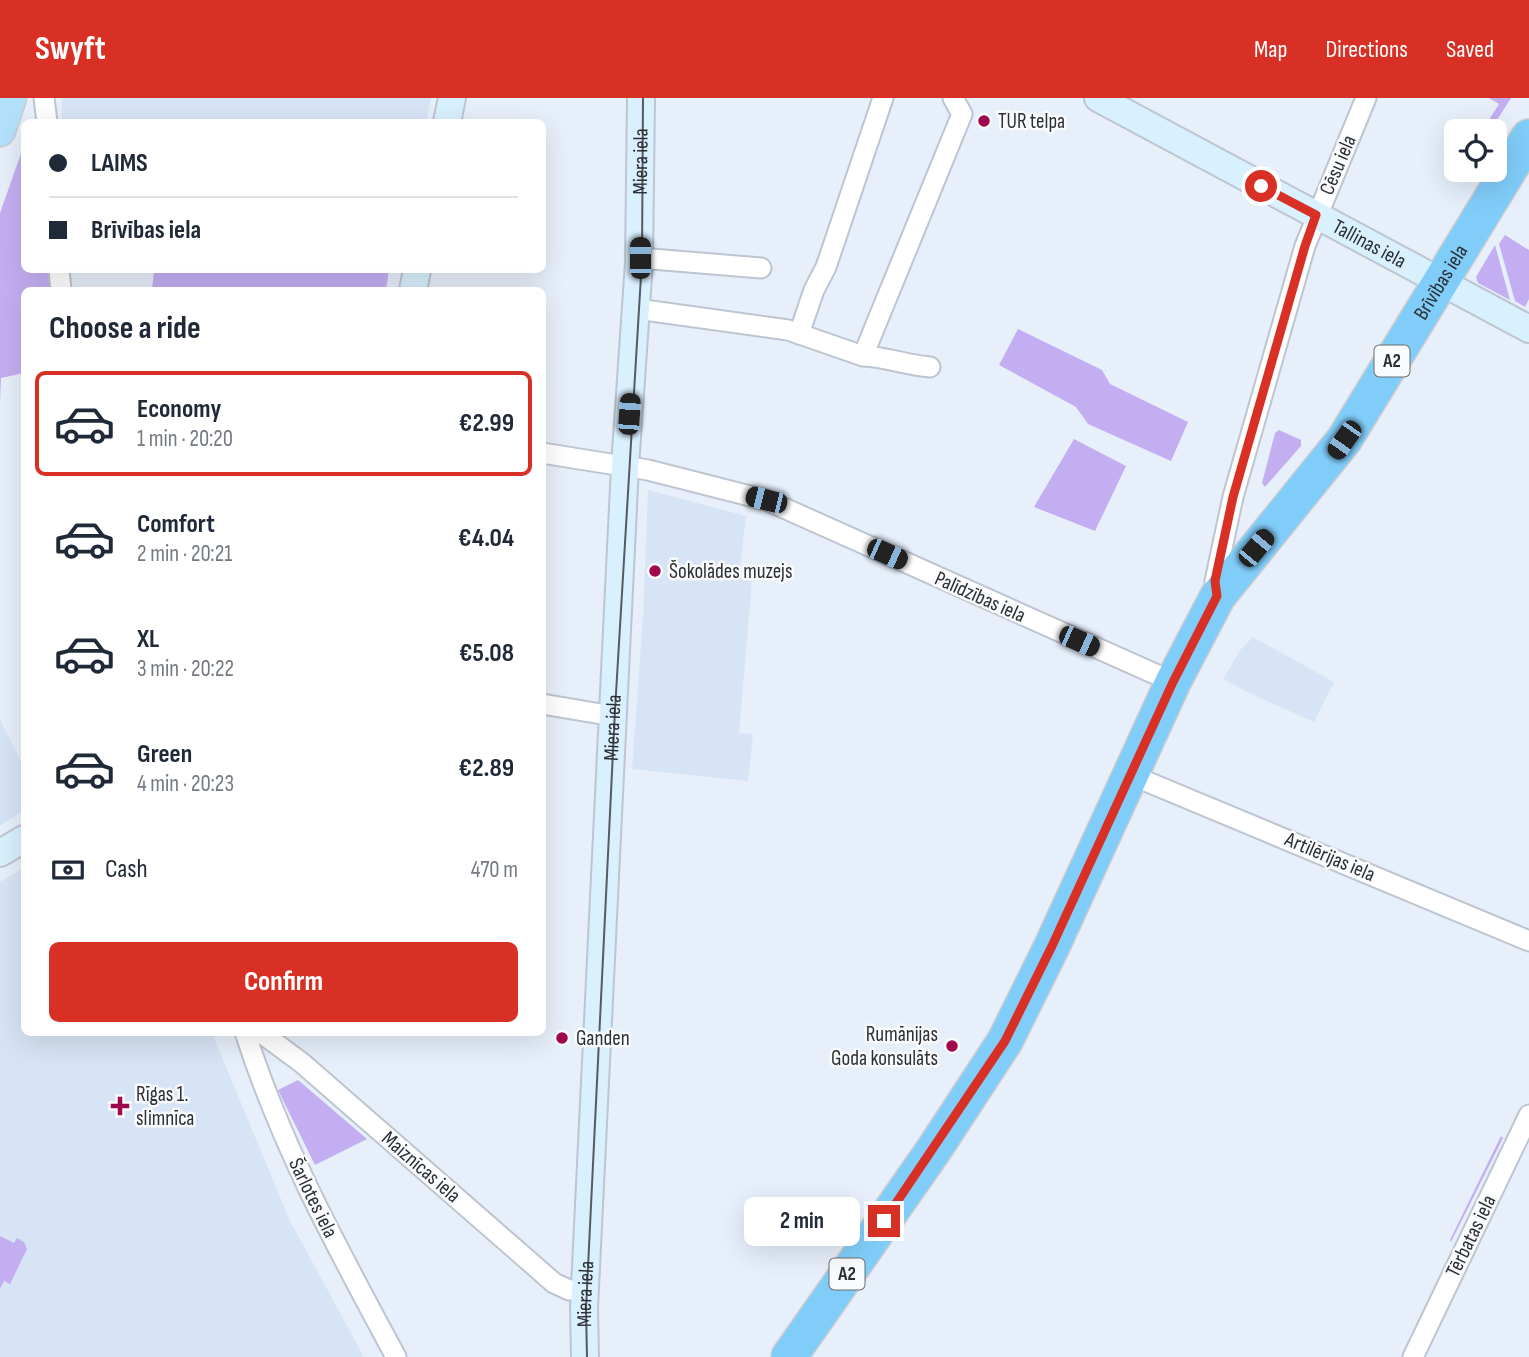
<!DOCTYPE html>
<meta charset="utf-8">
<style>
:root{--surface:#fff;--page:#f6f6f7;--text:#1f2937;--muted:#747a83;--line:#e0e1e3;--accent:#d93025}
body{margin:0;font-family:"Sofia Sans Condensed",sans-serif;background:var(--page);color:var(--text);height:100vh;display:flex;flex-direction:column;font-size:26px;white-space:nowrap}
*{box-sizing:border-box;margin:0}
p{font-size:23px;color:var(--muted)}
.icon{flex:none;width:38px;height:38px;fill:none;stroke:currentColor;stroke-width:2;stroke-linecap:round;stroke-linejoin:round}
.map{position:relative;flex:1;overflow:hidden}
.sheet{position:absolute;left:21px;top:189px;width:525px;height:749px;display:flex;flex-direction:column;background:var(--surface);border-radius:10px;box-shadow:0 7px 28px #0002}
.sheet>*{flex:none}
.top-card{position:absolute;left:21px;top:21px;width:525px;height:154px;border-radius:10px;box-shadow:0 7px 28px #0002;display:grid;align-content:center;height:154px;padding:0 28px;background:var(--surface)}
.tools{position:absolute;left:1444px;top:21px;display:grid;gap:14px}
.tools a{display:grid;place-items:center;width:63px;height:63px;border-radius:10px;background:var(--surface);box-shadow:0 7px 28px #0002;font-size:35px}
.end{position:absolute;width:32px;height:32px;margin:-16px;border:9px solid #d93025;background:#fff;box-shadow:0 0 0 4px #fff}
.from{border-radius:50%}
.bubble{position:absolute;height:49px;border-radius:10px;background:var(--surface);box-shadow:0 7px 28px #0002;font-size:23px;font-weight:700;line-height:49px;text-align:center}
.car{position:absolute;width:21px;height:42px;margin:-21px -10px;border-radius:9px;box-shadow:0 0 5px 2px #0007;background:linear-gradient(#222 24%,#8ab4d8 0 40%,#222 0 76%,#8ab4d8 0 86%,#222 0)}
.top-card b{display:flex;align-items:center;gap:24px;height:66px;font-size:26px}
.top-card b+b{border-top:2px solid var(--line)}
.top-card i{width:18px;height:18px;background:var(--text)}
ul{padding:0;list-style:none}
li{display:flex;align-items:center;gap:21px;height:105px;margin:0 14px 10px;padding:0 14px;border:4px solid transparent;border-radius:10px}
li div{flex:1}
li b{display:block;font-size:26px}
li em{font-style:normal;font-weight:700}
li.on{border-color:var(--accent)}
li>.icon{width:63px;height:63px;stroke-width:1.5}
h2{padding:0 28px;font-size:32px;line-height:84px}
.pay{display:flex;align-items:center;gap:18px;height:77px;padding:0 28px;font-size:26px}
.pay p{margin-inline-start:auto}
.button{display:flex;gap:14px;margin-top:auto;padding:14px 28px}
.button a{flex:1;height:80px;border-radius:10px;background:var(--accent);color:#fff;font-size:28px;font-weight:700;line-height:80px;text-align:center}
header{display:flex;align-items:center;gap:42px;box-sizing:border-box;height:98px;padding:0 35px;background:var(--accent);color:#fff}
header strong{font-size:33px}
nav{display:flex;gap:38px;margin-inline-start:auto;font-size:24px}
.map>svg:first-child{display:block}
.built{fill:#d7e4f5}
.green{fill:#c4aef2}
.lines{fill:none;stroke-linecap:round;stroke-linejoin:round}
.street-casing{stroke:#bdc5d0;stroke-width:23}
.secondary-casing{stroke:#bdc5d0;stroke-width:30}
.primary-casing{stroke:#cccdce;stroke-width:33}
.highway-casing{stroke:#cccdce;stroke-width:38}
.street{stroke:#fff;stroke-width:19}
.secondary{stroke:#d9f0fe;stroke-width:26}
.primary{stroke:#b3e1fc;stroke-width:30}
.highway{stroke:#80cdfa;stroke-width:35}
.tram{stroke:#565b61;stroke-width:2}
.route{stroke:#d93025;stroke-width:9}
.poi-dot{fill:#a0084d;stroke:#f9fbfd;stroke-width:2.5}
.labels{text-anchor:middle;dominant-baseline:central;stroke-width:5;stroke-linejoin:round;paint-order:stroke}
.shield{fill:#f9fbfd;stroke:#6a6c70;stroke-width:2}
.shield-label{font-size:19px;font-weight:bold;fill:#2c2f34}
.poi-label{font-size:21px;fill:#2c2f34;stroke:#f9fbfd;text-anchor:start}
.street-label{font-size:21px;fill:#2c2f34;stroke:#f9fbfd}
</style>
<header>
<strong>Swyft</strong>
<nav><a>Map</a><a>Directions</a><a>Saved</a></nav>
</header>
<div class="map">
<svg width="1529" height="1259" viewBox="0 0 1529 1259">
<rect width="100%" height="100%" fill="#e6effa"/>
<path class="built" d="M62,0H431L426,24H62Z
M648,392L746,418L739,480L752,481L739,635L753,636L748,683L632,671L643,519Z
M1253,539L1334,584L1314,624L1245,593L1223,581L1241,551Z
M0,622L24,669V713L0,727Z
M24,770V934L212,935L290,1123L364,1259H0V784Z"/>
<path class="green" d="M1489,0H1511L1490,33L1484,30L1499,6Z
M24,47V172H48L51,192H24V275L1,280L0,305V115Z
M1505,137L1529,152V201L1525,209L1515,203L1499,146Z
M1495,147L1510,202L1478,185L1476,179Z
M154,172H389L386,192H152Z
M1018,231L1102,272L1110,286L1188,324L1171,363L1088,326L1076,309L999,267Z
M1279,332L1301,342V348L1265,389L1262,385L1275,335Z
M1074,341L1126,368L1095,433L1034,409Z
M298,982L367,1041L315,1067L278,992Z
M1501,1038L1503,1040L1451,1144L1450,1142Z
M0,1138L14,1145L17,1140L24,1144L27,1151L10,1186L4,1183L0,1191Z"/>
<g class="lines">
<g class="street-casing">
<path id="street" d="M44,0L47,24
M640,160L761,170
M59,172L61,192
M637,211L788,232L863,258L962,16L953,0
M799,236L814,192L826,169L883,0
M863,258C886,259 907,267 930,269
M542,355L648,372L766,402L1173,584
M1217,494L1215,483L1233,399L1305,148L1366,0
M542,606L613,618
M1131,677L1529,843
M245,934C282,1050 339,1153 396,1259
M260,934L302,965L554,1185L569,1192H585
M1413,1259L1529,1017"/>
</g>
<g class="secondary-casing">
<g id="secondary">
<path id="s1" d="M1098,0L1529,231"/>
<path d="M447,24L452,0"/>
<path d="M413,192L417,172"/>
<path d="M0,755L24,741"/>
<path id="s2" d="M585,1259L584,1210L625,368L639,165L641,0"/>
</g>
</g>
<g class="primary-casing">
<path id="primary" d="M0,33L11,0"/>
</g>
<g class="highway-casing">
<g id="highway">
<path id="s3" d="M789,1259L933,1053L1005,943L1052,848L1173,584L1218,498L1344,342L1529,39"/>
</g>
</g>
<use href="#street" class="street"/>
<use href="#secondary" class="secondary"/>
<use href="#primary" class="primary"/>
<use href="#highway" class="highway"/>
<path class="tram" d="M587,1259L586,1211L615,612L642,161L643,0"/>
</g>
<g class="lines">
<path class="route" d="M884,1123L1005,943L1052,848L1173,584L1217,498L1215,483L1233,399L1305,148L1316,117L1261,88"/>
</g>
<g class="poi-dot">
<circle cx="984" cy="23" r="7"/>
<circle cx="655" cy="473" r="7"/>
<circle cx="562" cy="940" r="7"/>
<circle cx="952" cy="948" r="7"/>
<path d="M116.5 997.5h7v7h7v7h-7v7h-7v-7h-7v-7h7z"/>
</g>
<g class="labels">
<g class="shield">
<rect x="1374.5" y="247.5" width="35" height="31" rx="5"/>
<rect x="829.5" y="1160.5" width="35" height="31" rx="5"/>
</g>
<g class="shield-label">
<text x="1392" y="263">A2</text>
<text x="847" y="1176">A2</text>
</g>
<g class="poi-label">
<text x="998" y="23">TUR telpa</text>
<text x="669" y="473">Šokolādes muzejs</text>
<text x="938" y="936" text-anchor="end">Rumānijas<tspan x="938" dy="24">Goda konsulāts</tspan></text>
<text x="576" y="940">Ganden</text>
<text x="136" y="996">Rīgas 1.<tspan x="136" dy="24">slimnīca</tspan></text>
</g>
<g class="street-label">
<text stroke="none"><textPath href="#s2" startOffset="1197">Miera iela</textPath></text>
<text transform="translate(1338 67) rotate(-67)">Cēsu iela</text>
<text stroke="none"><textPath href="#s1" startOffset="308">Tallinas iela</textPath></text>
<text stroke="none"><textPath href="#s3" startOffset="1262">Brīvības iela</textPath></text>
<text transform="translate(980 499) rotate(24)">Palīdzības iela</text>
<text stroke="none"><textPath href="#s2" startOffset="630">Miera iela</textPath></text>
<text transform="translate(1330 759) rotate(23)">Artilērijas iela</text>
<text transform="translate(421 1069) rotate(41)">Maiznīcas iela</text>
<text transform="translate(313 1100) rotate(64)">Šarlotes iela</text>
<text transform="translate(1471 1138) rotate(-64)">Tērbatas iela</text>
<text stroke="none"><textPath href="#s2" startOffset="63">Miera iela</textPath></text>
</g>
</g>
</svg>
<div class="tools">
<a><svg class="icon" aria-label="locate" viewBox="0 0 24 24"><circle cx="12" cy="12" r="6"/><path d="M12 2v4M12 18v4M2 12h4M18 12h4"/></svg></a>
</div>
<i class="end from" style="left:1261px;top:88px"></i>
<i class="end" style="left:884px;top:1123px"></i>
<div class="bubble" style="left:744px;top:1099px;width:116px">2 min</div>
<i class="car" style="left:640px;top:160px;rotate:0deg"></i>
<i class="car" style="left:629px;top:316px;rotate:4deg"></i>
<i class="car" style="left:1344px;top:342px;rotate:215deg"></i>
<i class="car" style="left:766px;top:402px;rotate:284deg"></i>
<i class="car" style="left:1256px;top:450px;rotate:40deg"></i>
<i class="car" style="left:887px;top:456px;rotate:114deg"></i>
<i class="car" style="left:1079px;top:543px;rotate:114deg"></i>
<div class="top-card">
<b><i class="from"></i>LAIMS</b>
<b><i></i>Brīvības iela</b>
</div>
<section class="sheet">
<h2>Choose a ride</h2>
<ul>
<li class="on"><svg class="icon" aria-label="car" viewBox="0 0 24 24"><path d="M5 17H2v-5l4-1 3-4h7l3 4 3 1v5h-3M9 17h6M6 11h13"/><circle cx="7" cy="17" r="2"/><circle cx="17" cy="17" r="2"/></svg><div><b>Economy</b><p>1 min · 20:20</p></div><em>€2.99</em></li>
<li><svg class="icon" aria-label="car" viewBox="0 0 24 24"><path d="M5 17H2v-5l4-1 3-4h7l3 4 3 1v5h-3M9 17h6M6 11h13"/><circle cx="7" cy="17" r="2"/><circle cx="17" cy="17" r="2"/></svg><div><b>Comfort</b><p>2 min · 20:21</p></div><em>€4.04</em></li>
<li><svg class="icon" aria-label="car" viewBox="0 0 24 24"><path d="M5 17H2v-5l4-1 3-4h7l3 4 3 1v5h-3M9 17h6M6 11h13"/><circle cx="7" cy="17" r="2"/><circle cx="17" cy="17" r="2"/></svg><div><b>XL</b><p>3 min · 20:22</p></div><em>€5.08</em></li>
<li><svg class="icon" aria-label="car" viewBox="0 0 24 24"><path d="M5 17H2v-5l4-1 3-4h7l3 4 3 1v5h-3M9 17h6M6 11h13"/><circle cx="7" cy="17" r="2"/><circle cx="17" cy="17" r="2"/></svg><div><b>Green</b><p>4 min · 20:23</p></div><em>€2.89</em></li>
</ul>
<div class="pay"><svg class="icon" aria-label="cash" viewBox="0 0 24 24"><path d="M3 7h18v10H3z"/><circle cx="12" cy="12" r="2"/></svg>Cash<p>470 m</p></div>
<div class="button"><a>Confirm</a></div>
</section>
</div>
